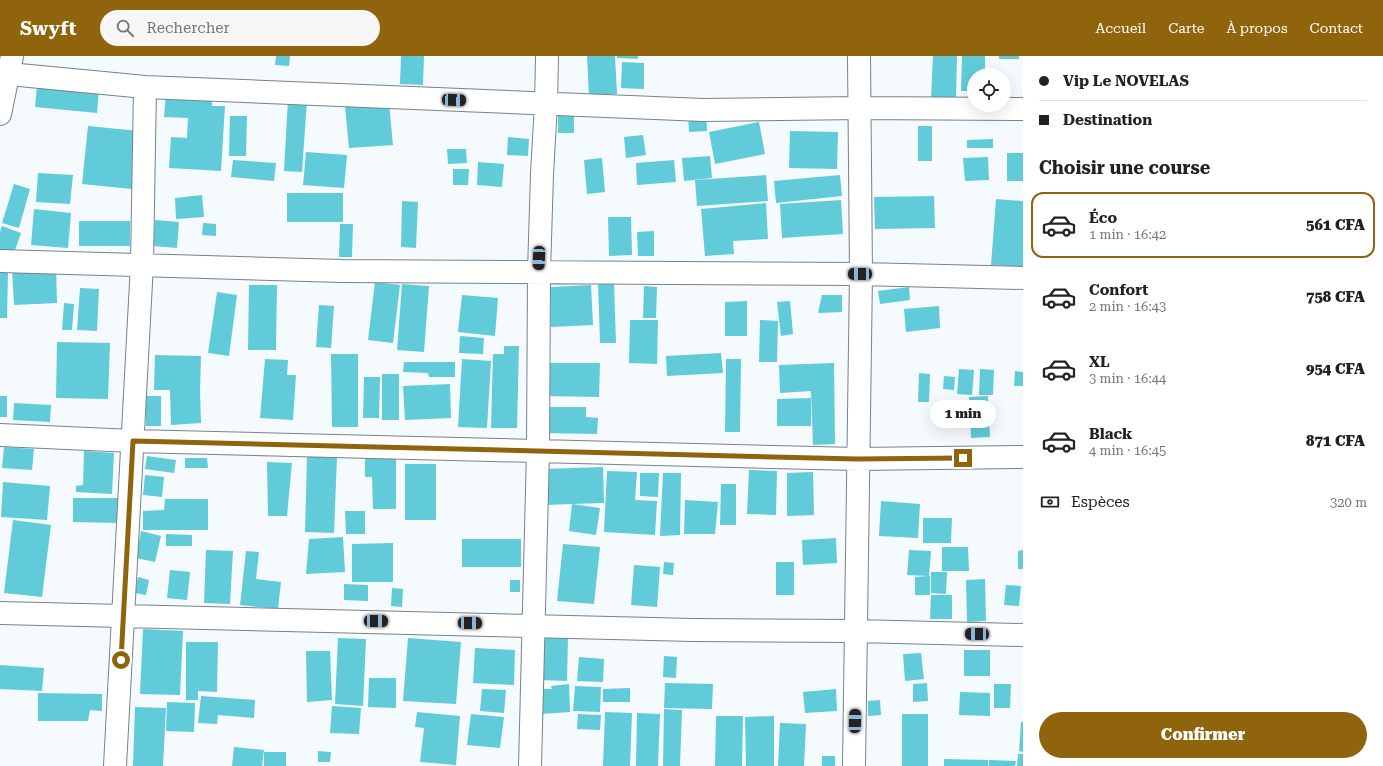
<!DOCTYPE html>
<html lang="fr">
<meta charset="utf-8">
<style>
:root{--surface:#fff;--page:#f6f6f6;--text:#222;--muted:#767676;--line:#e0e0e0;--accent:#90640c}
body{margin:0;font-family:"Roboto Serif",serif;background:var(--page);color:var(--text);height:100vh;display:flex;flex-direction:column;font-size:15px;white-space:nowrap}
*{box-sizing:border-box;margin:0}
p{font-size:13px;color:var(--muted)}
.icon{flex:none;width:22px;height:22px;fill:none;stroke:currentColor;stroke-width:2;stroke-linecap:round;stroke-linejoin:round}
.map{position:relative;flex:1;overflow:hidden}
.side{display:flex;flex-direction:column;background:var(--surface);width:360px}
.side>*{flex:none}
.top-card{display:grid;align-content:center;height:88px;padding:0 16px;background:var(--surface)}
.controls{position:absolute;left:967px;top:12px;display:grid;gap:8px}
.controls a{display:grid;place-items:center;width:44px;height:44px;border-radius:50%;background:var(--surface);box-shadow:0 4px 16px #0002;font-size:20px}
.end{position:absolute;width:18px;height:18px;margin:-9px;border:5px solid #90640c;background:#fff;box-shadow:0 0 0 2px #fff}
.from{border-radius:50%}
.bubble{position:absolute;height:28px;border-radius:14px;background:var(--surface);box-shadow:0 4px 16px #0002;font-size:13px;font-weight:800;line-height:28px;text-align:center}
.car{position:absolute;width:12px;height:24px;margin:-12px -6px;border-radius:5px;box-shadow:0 0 3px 1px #0007;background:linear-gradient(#222 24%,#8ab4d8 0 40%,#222 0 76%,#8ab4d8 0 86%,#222 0)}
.top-card b{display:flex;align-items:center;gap:14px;height:38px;font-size:15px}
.top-card b+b{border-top:1px solid var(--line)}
.top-card i{width:10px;height:10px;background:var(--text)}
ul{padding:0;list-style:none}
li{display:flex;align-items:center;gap:12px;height:66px;margin:0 8px 6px;padding:0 8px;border:2px solid transparent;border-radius:12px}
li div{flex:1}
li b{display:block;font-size:15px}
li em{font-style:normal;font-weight:800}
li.current{border-color:var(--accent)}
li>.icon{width:36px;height:36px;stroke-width:1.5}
h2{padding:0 16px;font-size:18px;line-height:48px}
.pay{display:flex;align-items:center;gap:10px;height:44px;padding:0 16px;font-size:15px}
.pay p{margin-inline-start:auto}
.action{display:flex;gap:8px;margin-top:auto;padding:8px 16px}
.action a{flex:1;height:46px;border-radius:24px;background:var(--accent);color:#fff;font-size:16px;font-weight:800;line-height:46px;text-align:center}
header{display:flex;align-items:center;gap:24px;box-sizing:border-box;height:56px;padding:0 20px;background:var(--accent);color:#fff}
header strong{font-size:19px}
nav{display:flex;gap:22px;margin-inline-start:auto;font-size:14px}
.search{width:280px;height:36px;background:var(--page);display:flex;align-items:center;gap:10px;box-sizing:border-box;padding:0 14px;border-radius:22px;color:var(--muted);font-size:15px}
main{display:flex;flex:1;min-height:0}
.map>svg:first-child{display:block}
.building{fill:#61cbda}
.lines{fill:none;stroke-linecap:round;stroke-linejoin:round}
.minor-casing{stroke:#76828c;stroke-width:24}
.trunk-casing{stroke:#76828c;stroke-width:24}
.minor{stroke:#fff;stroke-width:22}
.trunk{stroke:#fff;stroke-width:22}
.route{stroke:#90640c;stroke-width:5}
</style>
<header>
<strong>Swyft</strong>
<div class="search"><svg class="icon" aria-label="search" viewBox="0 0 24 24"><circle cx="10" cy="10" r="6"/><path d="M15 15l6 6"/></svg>Rechercher</div>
<nav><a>Accueil</a><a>Carte</a><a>À propos</a><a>Contact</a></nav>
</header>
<main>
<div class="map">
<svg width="1023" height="710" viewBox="0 0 1023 710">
<rect width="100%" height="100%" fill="#f4fafe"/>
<path class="building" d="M276,0H290L289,10L275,9Z
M401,0H424L423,29L400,28Z
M587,0H615L617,38L589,40Z
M617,0H638V3L617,2Z
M933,0H957L956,43H931Z
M962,0H985V19H974V35H961Z
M999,0H1019V3H999Z
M622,6L644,7V33L621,32Z
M37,29L99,34L97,57L35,51Z
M166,37L212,40V50H225L221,115L169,112L171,81L187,82L188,62L164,61Z
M288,43L307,44L302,116L284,115Z
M389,47L393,89L349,92L345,51Z
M706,54L707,75L689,76L688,55Z
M558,58H574V77H558Z
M230,60H247L246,100H229Z
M759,66L765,98L715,108L709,76Z
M88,70L139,75L132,133L82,128Z
M918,70H932V105H918Z
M790,75L838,76L837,113L789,112Z
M643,79L646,99L626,102L624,81Z
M508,81L529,83L528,100L507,99Z
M993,83V92H967V84Z
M447,93H466L467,107L448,108Z
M306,96L347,99L344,132L303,129Z
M1007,97H1023V125H1007Z
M710,100L712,122L684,125L682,102Z
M988,101L989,124L965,125L963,102Z
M602,102L605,136L587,138L584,104Z
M233,104L276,107L274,125L231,121Z
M674,104L676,126L637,129L636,107Z
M478,106L504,108L502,131L477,129Z
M453,113H469L468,129H453Z
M38,117L73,119L70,148L36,146Z
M766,119L768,145L697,150L695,124Z
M840,119L842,140L776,147L774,125Z
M14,128L30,133L19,172L2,167Z
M287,137H343V166H287Z
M202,139L204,161L176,163L175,142Z
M934,140L935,172L875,173L874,141Z
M996,143L1023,145V211L991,209Z
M841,144L843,178L782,182L780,148Z
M402,145L418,146L416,192L401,191Z
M766,147L768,183L733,185L734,198L705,200L701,153Z
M34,153L71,157L68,192L31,189Z
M608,161H631L632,199L609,200Z
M155,164L179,166L177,192L153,190Z
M79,165H130V190H79Z
M203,167L216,168V180L202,179Z
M340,168H353L352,201H339Z
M2,170L21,177L12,203L0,199V176Z
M654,175V200H638L637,176Z
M56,211L57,247L14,249L12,213Z
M0,216H8L7,262H0Z
M375,226L400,229L393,287L368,284Z
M598,227H614L616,287H600Z
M402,228L429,230L424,296L397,294Z
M249,229H277L276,294H248Z
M591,229L593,269L551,271L550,231Z
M644,230L657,231L656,262H643Z
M909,231L910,244L880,248L878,235Z
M80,232L99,233L97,275L77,274Z
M217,236L237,239L229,300L208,297Z
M462,239L498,242L495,280L458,276Z
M822,239H842V256L818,257Z
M747,245V280H725V246Z
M790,245L793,278L781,280L777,246Z
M64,247L74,248L72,274H62Z
M319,249L334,250L331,292L316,291Z
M939,250L940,272L906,276L904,253Z
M630,264H658L657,308L629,307Z
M760,264L778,265L777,306H759Z
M460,280L484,282L483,298L459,297Z
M57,286L110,287L108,343L56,342Z
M504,290H519L517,372H491L493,298H504Z
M721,297L723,317L667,320L666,300Z
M331,298H358V371H332Z
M155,299L201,300L200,335L201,367L171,369L170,334H154Z
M265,303L288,304L287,319H296L293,364L260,362Z
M462,303L491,305L487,372L458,371Z
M726,303H741L740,376H725Z
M404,306H455V321H429L428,317L403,316Z
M543,307H600L599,341L542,340Z
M834,307L835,388L813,389L811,335L780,337L779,309Z
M959,313L974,314L972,339L957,338Z
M980,313L994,314L993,339H979Z
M1015,315L1023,316V330H1014Z
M919,317L930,318L929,346H918Z
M382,318H399V364H382Z
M944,320L955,321L954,334L943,333Z
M364,321H380L379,362H363Z
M450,328L451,362L405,364L403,330Z
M0,340H7V361H0Z
M146,340H161V370H146Z
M988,340L990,381L971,382L969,341Z
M811,342V370H777V343Z
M14,347L51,349L50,366L13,364Z
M543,351H586V361L598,362L597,378L542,377Z
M4,391L34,393L32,414L2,412Z
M84,395L114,397L112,438L76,436V430L83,429Z
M396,398V453H373L372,421H365V399Z
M147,400L176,404L174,417L145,413Z
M307,400L337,401L334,477L305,476Z
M185,402H207L208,412H185Z
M267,406L292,407L287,460H268Z
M405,408H436V464H405Z
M603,411L604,447L572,448L600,452L596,479L569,475L572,448L545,449L544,413Z
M749,414L777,415L776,459L747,458Z
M607,415L637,416L635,444L657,445L655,479L604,476Z
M813,416L814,459L787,460V417Z
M640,417H659L658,441L640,440Z
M663,417H681L680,479L660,480Z
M145,419L164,421L162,441L143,439Z
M3,426L50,430L47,464L1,461Z
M721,428H736V469H720Z
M73,442H118V467L73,466Z
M165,443H208V474H143V455L164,454Z
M685,444L718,446L715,478H684Z
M881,445L920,448L918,482L879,480Z
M345,455H365V478H346Z
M923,462H952L951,487H923Z
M13,464L51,469L42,541L4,537Z
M141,475L161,480L155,506L136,502Z
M166,478L192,479V490H166Z
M343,481L345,516L306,518L309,483Z
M836,482L837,507L803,509L802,484Z
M462,483H521V511H462Z
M393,487V526H352V488Z
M563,488L600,491L594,548L557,545Z
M942,491H968L969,515H942Z
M206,494L233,495L230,548L204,547Z
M909,494L931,495L929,520L907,519Z
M1023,494V513H1018V495Z
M246,495L259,496L256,523L281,526L278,553L240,549Z
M664,506L674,507L673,519L663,518Z
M776,506H794V539H776Z
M634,509L660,511L657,551L631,549Z
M170,514L190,516L187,544L167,542Z
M931,516H947L946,538L931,537V520H932H931Z
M928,520H930V539H915V521Z
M138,521L149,524L146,539L135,537Z
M985,523L986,565L967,566L966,524Z
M510,524H520V536H510Z
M344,528L368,529V545L344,544Z
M1006,529L1021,530L1019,550L1004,549Z
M392,532L403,533L402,551L391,550Z
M931,539H952V563H930Z
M143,573L183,575L180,639L140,638Z
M338,582L366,583L363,650L335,648Z
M408,582L461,586L456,648L403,645Z
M541,582H568L567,625L539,624Z
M186,586H218L217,636L198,635V644H186Z
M475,592L515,594L514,629L473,627Z
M964,594H990V620H964Z
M306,595H330L332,644L307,646Z
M921,597L924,623L905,625L903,598Z
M664,600L677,601L676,622L663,621Z
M579,601L604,603L603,626L577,625Z
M0,609L44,612L42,635L0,633Z
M369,622H396V652L368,651Z
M665,627L713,628L712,653L664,652Z
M927,627L928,645L913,646V628Z
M569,628L570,656L541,658V633H552L551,630Z
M994,628H1011L1010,652H994Z
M575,630L601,631L600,656L573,655Z
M630,632V646H603V633Z
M482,633L506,634L504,657L480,655Z
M836,633L837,655L805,657L803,636Z
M960,636L990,637V660L959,659Z
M38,637L102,638V655L90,654L88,665H38Z
M201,640L255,644L254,662L218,659L217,668L198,667Z
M880,644L881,659L868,660V645Z
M167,646L195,647L194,676L166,675Z
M332,650L361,652L359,678L330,677Z
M135,651L166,652L163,710H133Z
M664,653L682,654L680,710H663Z
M417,656L460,660L456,709L420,706L424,672L415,671Z
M605,656L632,657L630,710H603Z
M637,657L660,658L658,710H636Z
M471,658L504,661L500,692L467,689Z
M578,658L601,659L600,674L577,673Z
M902,658H928V710H902Z
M716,660H743L742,710H715Z
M774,660V710H746L745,661Z
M1021,666H1023V696L1019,695Z
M780,667L806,668L804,710H778Z
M234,691L264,694L262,710H232Z
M318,695L331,696L330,706H318Z
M264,696H286V710H264Z
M1018,698H1023V710H1017Z
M822,700H835V710H822Z
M944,703L988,704V710H944Z
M989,704L1016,705L1015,710H989Z"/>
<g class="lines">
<g class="minor-casing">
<path id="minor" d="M9,18L145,31L703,54L859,52L1023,53
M0,205L342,215L861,218L1023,222
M0,379L133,385L857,403L1023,401
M0,557L693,574L856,575L1023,579
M115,710L142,208L145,31
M530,710L538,395L539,216L542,118L546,48L547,0
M854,710L861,218L859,0"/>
</g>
<g class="trunk-casing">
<path id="trunk" d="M0,58L12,0"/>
</g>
<use href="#minor" class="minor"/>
<use href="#trunk" class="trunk"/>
</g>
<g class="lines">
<path class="route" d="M121,604L133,385L857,403L963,402"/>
</g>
</svg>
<div class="controls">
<a><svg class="icon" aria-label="locate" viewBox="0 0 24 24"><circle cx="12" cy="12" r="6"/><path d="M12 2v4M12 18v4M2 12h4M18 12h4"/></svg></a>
</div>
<i class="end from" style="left:121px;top:604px"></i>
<i class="end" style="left:963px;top:402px"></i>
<div class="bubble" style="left:930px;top:344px;width:66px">1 min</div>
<i class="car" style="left:454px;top:44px;rotate:92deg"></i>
<i class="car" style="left:539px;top:202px;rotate:182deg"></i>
<i class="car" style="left:860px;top:218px;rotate:270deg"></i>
<i class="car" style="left:376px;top:565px;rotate:91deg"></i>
<i class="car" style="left:470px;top:567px;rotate:91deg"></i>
<i class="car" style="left:977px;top:578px;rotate:271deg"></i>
<i class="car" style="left:855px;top:665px;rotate:1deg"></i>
</div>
<section class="side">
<div class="top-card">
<b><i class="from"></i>Vip Le NOVELAS</b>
<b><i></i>Destination</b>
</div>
<h2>Choisir une course</h2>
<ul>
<li class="current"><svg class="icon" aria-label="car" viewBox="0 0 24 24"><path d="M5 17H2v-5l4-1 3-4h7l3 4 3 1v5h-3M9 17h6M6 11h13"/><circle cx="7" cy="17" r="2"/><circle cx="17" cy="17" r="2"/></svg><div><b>Éco</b><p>1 min · 16:42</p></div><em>561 CFA</em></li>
<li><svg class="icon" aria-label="car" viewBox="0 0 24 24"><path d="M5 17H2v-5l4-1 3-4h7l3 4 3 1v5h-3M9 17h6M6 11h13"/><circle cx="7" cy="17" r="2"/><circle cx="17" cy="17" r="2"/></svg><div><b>Confort</b><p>2 min · 16:43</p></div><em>758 CFA</em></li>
<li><svg class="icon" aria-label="car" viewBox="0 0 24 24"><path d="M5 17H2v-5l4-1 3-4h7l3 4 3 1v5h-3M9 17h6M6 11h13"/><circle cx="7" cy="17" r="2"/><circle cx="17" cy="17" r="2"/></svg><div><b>XL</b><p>3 min · 16:44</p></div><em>954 CFA</em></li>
<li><svg class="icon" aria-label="car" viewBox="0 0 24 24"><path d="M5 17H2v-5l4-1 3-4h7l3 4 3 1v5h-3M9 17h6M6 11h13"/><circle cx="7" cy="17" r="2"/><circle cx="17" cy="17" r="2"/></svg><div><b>Black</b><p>4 min · 16:45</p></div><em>871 CFA</em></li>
</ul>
<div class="pay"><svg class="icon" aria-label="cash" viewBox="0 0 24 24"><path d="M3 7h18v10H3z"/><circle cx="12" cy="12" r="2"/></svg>Espèces<p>320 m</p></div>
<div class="action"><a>Confirmer</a></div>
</section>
</main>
